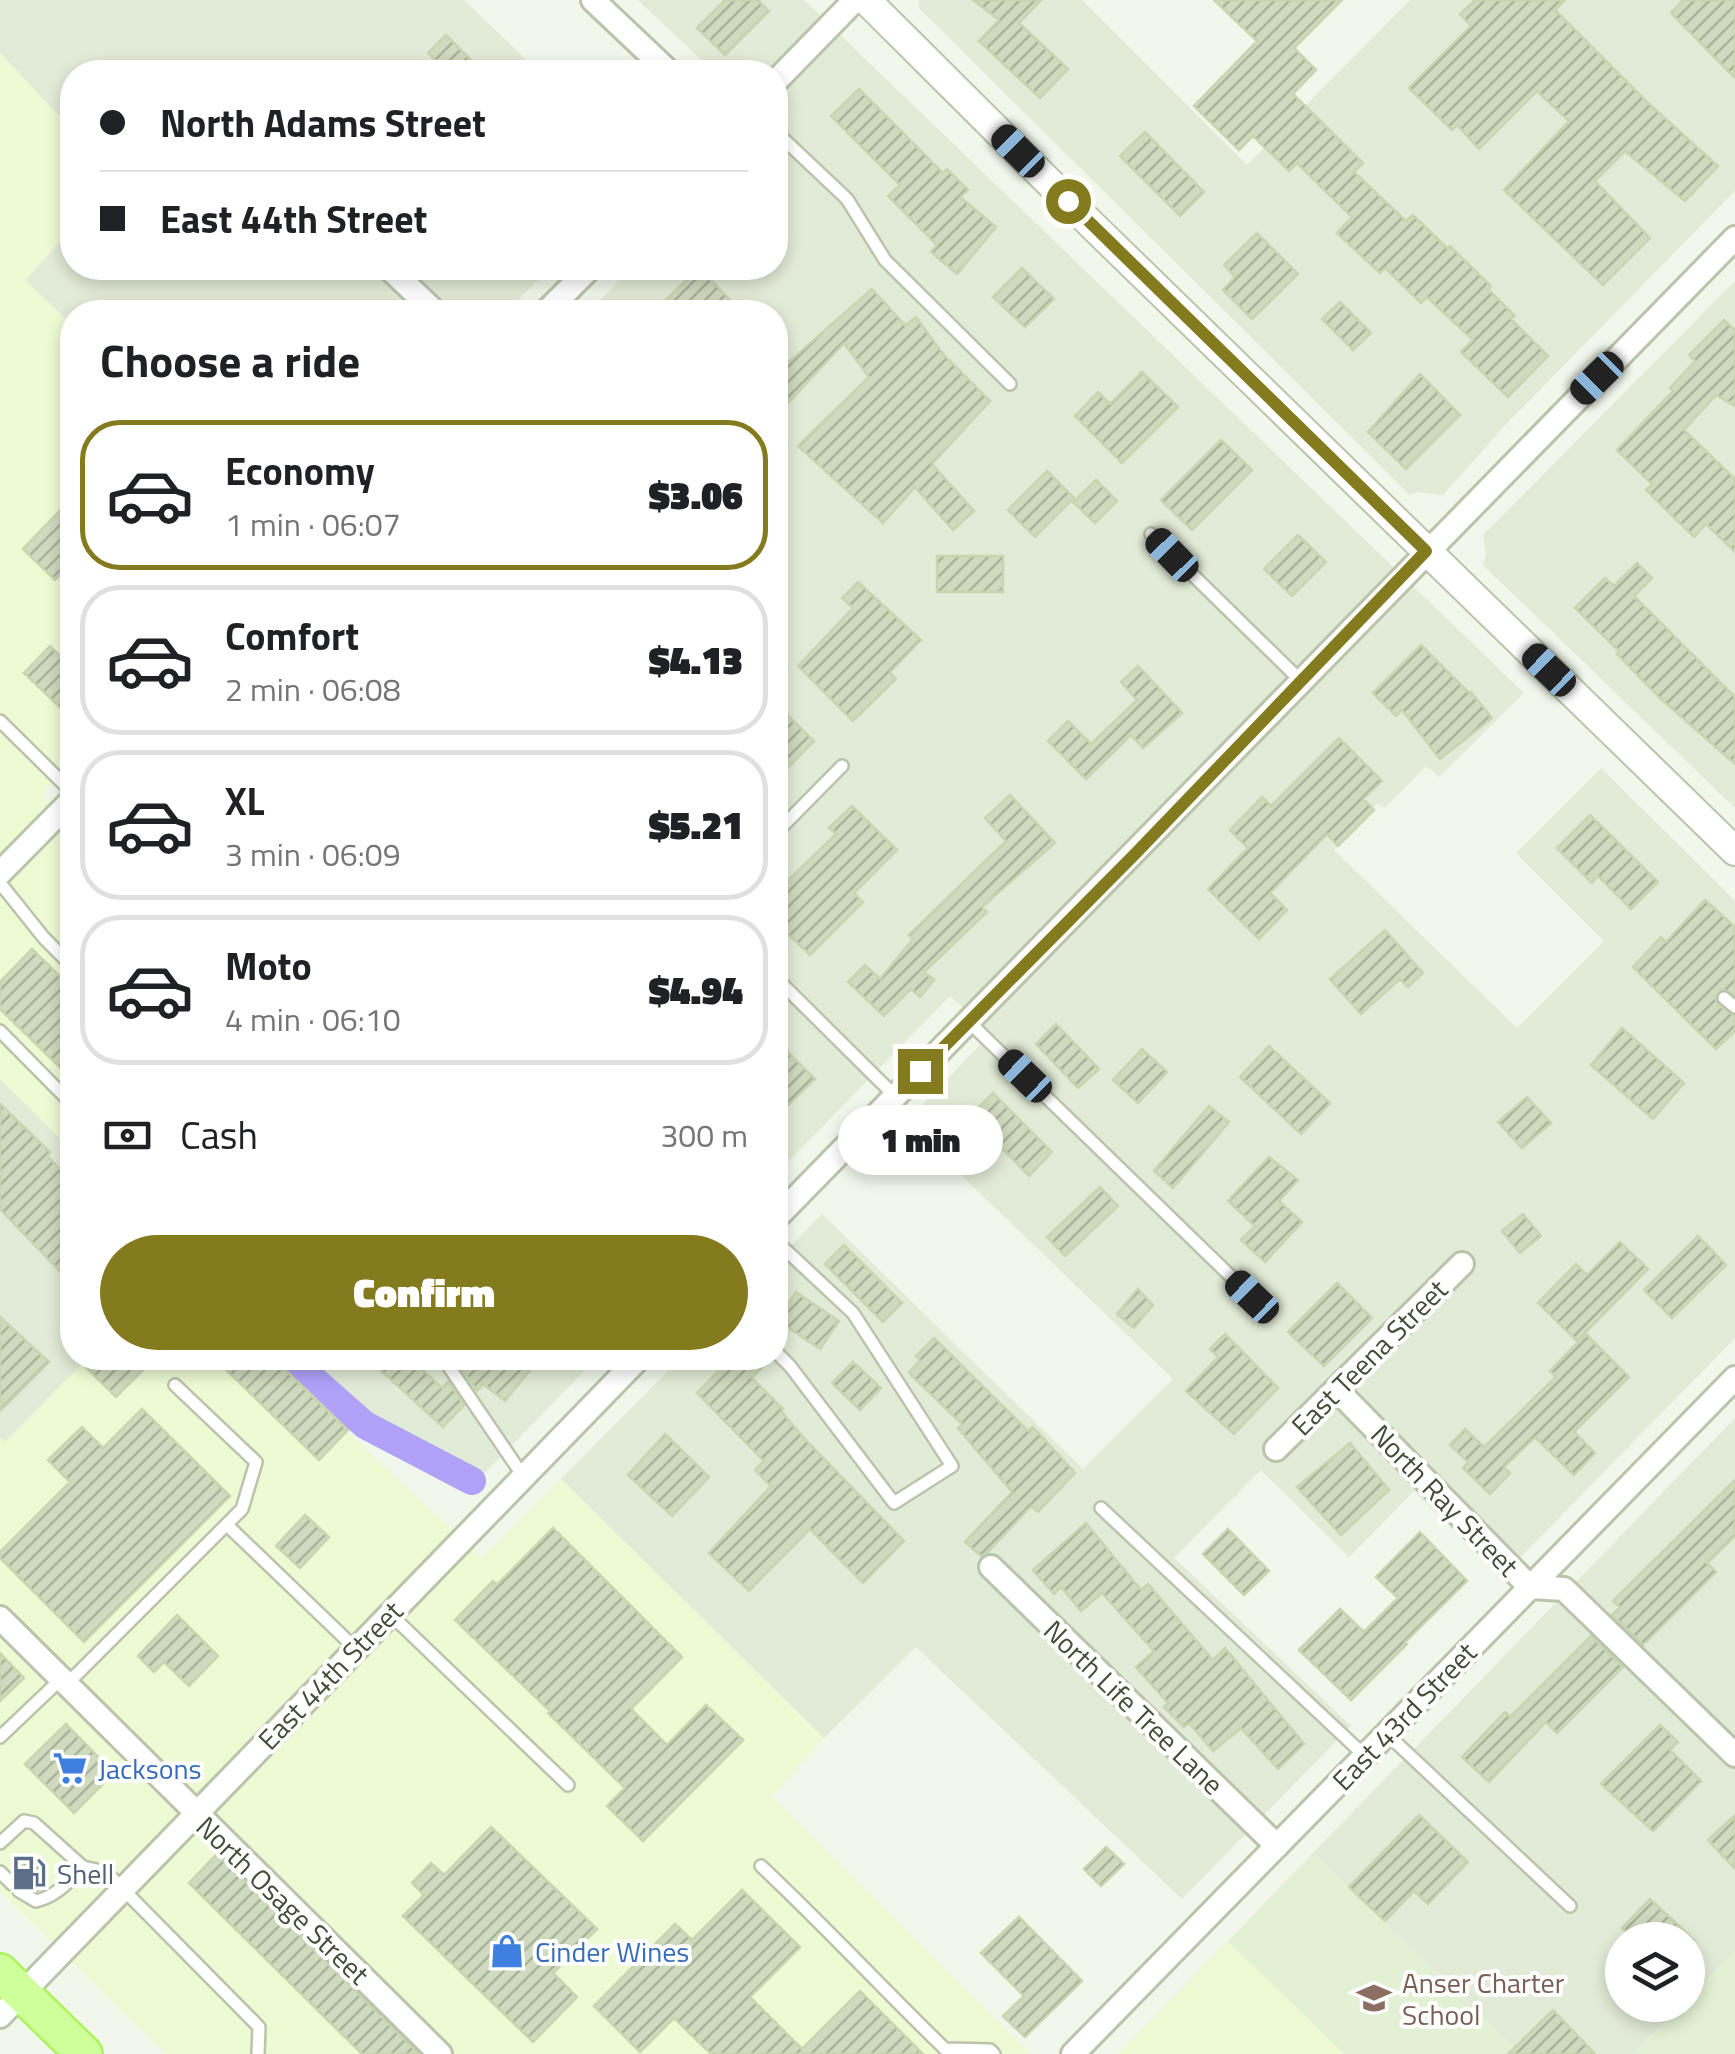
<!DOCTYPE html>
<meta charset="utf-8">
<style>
:root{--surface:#fff;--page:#f6f6f6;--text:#202124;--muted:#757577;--line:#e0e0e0;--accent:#847b1f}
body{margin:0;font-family:"Titillium Web",sans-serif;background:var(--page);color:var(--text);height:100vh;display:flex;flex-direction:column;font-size:38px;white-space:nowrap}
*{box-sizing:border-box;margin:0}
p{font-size:32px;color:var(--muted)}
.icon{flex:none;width:55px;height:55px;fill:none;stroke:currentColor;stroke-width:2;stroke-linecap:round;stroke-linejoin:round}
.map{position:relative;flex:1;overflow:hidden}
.drawer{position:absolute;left:60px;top:300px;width:728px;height:1070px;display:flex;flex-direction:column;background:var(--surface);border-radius:40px;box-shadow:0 5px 15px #0003}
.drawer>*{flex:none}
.top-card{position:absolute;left:60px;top:60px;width:728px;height:220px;border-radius:40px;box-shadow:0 5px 15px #0003;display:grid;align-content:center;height:220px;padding:0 40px;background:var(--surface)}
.controls{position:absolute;left:1605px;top:1922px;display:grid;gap:20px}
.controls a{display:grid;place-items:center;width:100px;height:100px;border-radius:50%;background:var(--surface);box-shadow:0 5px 15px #0003;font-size:50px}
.end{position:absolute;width:45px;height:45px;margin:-22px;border:12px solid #847b1f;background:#fff;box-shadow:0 0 0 5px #fff}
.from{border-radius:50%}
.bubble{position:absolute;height:70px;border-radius:35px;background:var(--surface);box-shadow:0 5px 15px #0003;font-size:32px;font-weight:800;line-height:70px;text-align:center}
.car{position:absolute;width:30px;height:60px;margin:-30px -15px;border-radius:12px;box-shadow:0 0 8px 2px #0007;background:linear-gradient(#222 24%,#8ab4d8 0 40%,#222 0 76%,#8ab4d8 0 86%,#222 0)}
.top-card b{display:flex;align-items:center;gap:35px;height:95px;font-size:38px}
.top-card b+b{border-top:2px solid var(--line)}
.top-card i{width:25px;height:25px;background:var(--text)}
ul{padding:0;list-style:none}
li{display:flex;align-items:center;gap:30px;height:150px;margin:0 20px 15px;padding:0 20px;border:5px solid var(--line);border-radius:40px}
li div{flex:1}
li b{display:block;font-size:38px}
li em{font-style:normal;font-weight:800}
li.selected{border-color:var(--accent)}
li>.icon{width:90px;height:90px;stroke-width:1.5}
h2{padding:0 40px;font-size:45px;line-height:120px}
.pay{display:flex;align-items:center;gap:25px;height:110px;padding:0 40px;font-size:38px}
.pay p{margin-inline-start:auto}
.action{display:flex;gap:20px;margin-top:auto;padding:20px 40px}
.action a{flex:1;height:115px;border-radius:60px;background:var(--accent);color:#fff;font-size:40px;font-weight:800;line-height:115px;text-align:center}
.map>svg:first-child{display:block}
.residential{fill:#e2ebd7}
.commercial{fill:#edfad4}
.education{fill:#e2f1d3}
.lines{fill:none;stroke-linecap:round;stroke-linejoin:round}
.canal{stroke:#b0a1f9;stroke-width:28}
.building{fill:url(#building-hatch);stroke:#c8d6b0;stroke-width:2.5}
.service-casing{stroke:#bac4ab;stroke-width:16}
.minor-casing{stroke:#bac4ab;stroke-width:28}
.tertiary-casing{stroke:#bac4ab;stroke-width:32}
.primary-casing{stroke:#adf25d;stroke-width:40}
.service{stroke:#fff;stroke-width:11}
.minor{stroke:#fff;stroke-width:22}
.tertiary{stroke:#fff;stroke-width:28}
.primary{stroke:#cfff9b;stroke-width:35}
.route{stroke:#847b1f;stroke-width:12}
.labels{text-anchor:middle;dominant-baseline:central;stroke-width:8;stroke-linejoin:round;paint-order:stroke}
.street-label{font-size:28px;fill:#444c37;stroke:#fff}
.shop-label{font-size:28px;fill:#366cbe;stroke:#fff;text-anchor:start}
.service-label{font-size:28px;fill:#4e5e75;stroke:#fff;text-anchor:start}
.education-label{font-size:28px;fill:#785e54;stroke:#fff;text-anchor:start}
</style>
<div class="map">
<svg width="1735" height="2054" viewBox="0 0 1735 2054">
<defs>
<pattern id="building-hatch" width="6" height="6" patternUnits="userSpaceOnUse" patternTransform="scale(2.5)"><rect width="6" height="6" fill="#d0dabe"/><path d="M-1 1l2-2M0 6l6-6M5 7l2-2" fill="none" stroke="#aab39b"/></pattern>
</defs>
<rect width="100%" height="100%" fill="#f1f7ea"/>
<path class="residential" d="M0,0H464L539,72H72V130L0,53Z
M638,0H804L1524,693L1439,777L1426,766L1385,808L1378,803L1334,850L1517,1028L1604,941L1516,853L1601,768L1735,901V1338L1501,1577L1414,1491L1349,1557L1261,1470L1174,1558L1351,1726L1182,1899L916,1647L824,1738L561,1479L681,1358H775V1262L822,1214L1083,1469L1173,1379L906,1122L992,1032L950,996L775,1175V312H588L632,268H775V121L779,116L775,112V72H714Z
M919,0H1082L1247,165L1410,0H1735V191L1509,421L1443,495L1417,492L1410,495L919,8Z
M72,228V268H550L506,312H72V325L25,281Z
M1735,281V808L1483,565L1486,555L1483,535Z
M0,1079L72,1150V1358H88L5,1442L0,1437Z
M303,1358H597L465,1493Z
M1735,1418V1747L1667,1701L1735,1768V1951L1688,1999V1940H1622V2005H1682L1633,2054H1521L1313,1853Z"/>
<path class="commercial" d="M0,53L72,130V228L25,280L72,325V760L41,795L72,824V1150L0,1079Z
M88,1358H268L482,1558L561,1479L824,1738L772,1797L1031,2054H166L0,1891V1438L5,1442Z
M1228,1941L1344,2054H1118Z"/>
<path class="education" d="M1313,1853L1521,2054H1344L1228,1941Z
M1735,1951V2054H1633L1682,2005H1688V1999Z"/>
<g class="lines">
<path class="canal" d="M289,1358L365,1425L472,1481"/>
</g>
<path class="building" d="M725,0H758L769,11L725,55L697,28Z
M973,0H1041L1019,23L1068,69L1040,98L979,41L999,20Z
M1214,0H1342L1294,48L1316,70L1293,94L1363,163L1354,172L1406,221L1413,215L1448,249L1450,246L1491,286L1488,289L1515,316L1511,319L1548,356L1508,397L1461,352L1473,340L1427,297L1421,303L1385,268L1380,273L1337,233L1352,217L1297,163L1289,171L1253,136L1239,150L1194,106L1257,41Z
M1475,0H1565L1555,10L1648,103L1718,166L1685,201L1625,151L1595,181L1650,238L1603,285L1504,190L1569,121L1537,91L1479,149L1457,125L1452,130L1409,88L1471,26L1460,14Z
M1683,0H1735V78L1671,13Z
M446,35L483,72H447L428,53Z
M859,89L943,173L947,169L968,190L960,197L996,227L957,274L931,252L937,245L888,196L900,185L831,116Z
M1145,132L1204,192L1180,216L1120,156Z
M1257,233L1298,274L1252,319L1223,290L1235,277L1224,265Z
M699,268L742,312H653Z
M1022,268L1054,299L1025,327L993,297Z
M872,289L905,325L916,317L943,354L990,401L932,464L974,511L953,530L915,487L883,523L798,446L869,377L844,343L775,417V374Z
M1340,302L1371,333L1353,350L1322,319Z
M1724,320L1735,330V406L1716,395L1684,430L1735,479V552L1706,524L1694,537L1646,490L1652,484L1617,450L1673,391L1670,388L1695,361L1689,355Z
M1142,372L1178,407L1122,463L1075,416L1098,392L1110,404Z
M1420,374L1460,415L1406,469L1368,432Z
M1221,440L1252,470L1192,530L1161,500Z
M1047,471L1074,498L1035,537L1008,510Z
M1096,480L1117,501L1095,523L1073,502Z
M72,498V563L55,580L23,549Z
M1298,535L1326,562L1292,596L1264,569Z
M937,556H1003V592H937Z
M1637,563L1652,578L1634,596L1735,697V764L1660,698L1617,654L1619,651L1575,608L1605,578L1614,586Z
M858,582L921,640L890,672L896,679L853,721L798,666L853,608L842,598Z
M1421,645L1469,693L1471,692L1492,718L1440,759L1402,710L1396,716L1373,693Z
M50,646L72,667V719L24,673Z
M1138,666L1182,713L1143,748L1131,735L1086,779L1048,741L1068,721L1091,744L1137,700L1121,682Z
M775,703L814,741L775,781Z
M1339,738L1382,781L1363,799L1374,810L1338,846L1327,834L1270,893L1287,910L1259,939L1208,889L1248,848L1230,830L1262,797L1271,806Z
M1010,795L1055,843L982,907L987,912L924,972L934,980L920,997L911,989L884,1016L848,982L865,965L880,979L913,939L909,935L1006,841L985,818Z
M852,806L897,850L854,893L863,902L810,955L775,922V893L836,834L829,828Z
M1590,815L1658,882L1631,909L1598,876L1592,883L1557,848Z
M1705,900L1735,927V995L1722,989L1715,997L1718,1005L1735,1016V1031L1716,1049L1633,967L1661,937L1666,942Z
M1385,930L1423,973L1408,987L1400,979L1361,1014L1330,979Z
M32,949L72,988V1079L0,1009V982Z
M1056,1024L1099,1069L1078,1088L1036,1044Z
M1622,1028L1684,1083L1653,1119L1591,1065Z
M775,1039L815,1079L775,1118Z
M1269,1046L1330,1103L1301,1134L1240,1077Z
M1142,1049L1167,1072L1138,1103L1113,1080Z
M993,1093L1052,1152L1029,1176L970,1116Z
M1527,1097L1551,1123L1522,1148L1498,1122Z
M0,1104L50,1152L47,1156L72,1181V1284L0,1209Z
M1209,1106L1229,1122L1173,1188L1154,1171Z
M1269,1157L1298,1180L1279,1201L1302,1222L1265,1262L1241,1240L1255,1226L1228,1201Z
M1100,1187L1118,1206L1065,1256L1047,1237Z
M1523,1214L1541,1236L1520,1253L1502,1231Z
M1698,1236L1726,1265L1672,1318L1644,1290Z
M1620,1242L1648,1269L1577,1341L1538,1303L1576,1264L1587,1275Z
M844,1245L902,1303L883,1322L825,1264Z
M1337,1283L1372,1318L1324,1366L1288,1332Z
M1138,1289L1153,1305L1134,1328L1117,1314Z
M796,1292L839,1321L820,1349L777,1320Z
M0,1317L49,1362L0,1411Z
M1225,1334L1278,1388L1234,1434L1186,1391L1218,1357L1210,1349Z
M1586,1334L1629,1377L1574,1432L1595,1453L1574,1475L1535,1437L1504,1467L1510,1473L1490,1494L1463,1468L1468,1462L1450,1445L1465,1429L1484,1447L1556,1377L1550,1371Z
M934,1338L1028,1431L1033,1427L1075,1473L1038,1512L1031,1506L988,1552L981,1556L965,1542L1012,1492L958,1428L962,1424L909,1373L920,1360L916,1356Z
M77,1358H155L116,1397Z
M214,1358H273L348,1430L319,1460Z
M367,1358H410L442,1388L448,1381L464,1405L443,1427Z
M467,1358H540L505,1401L483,1384L477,1391L460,1366Z
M731,1358L770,1359L752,1378L783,1409L781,1411L803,1437L904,1541L863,1583L810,1529L749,1591L709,1553L771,1486L755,1470L764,1461L697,1393Z
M853,1362L881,1388L860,1410L832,1383Z
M142,1409L230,1496L84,1642L0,1558V1552L70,1482L48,1460L82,1427L103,1448Z
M665,1434L709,1477L672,1516L628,1475Z
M1350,1443L1389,1490L1341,1535L1297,1487Z
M1735,1480V1536L1707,1563L1716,1572L1643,1645L1612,1615L1620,1607L1613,1601Z
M305,1515L329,1537L300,1568L276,1546Z
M1086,1523L1141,1590L1148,1584L1213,1660L1225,1648L1304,1744L1278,1769L1241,1728L1213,1751L1189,1723L1184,1727L1164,1707L1168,1703L1136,1667L1154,1651L1102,1593L1081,1611L1061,1587L1054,1594L1033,1570Z
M553,1528L682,1657L631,1709L667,1745L706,1705L743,1740L643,1841L607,1806L625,1788L548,1713L550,1711L455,1620L493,1581L497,1585Z
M1228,1529L1269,1571L1244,1595L1203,1554Z
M1420,1532L1467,1581L1405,1642L1407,1644L1351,1700L1299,1650L1340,1609L1364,1632L1398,1598L1376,1577Z
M177,1615L218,1656L189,1686L164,1662L154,1672L138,1656Z
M1591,1636L1623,1667L1557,1733L1546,1722L1489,1782L1462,1757L1505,1712L1510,1717Z
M0,1653L24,1678L0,1701Z
M66,1724L114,1773L74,1813L25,1764Z
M1660,1725L1678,1742L1670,1750L1701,1781L1653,1831L1601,1784Z
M1419,1815L1468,1862L1428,1904L1414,1891L1385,1921L1349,1887Z
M1735,1815V1869L1708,1840Z
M491,1827L597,1929L553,1973L577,1997L533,2042L403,1916L424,1895L412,1883L431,1863L444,1875Z
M1106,1847L1124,1864L1101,1886L1084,1869Z
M217,1854L419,2054H362L189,1883Z
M13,1862H45L44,1888L37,1891L21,1882L12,1871Z
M742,1890L800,1947L750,1997L802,2049L860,1991L923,2054H711L674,2018L640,2052L594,2006L675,1924L692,1940Z
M1650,1899L1694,1940H1635L1622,1928Z
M1019,1917L1082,1981L1025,2037L1003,2016L1024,1996L981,1953Z
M1553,2010L1595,2054H1508Z"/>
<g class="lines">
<g class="service-casing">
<path id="service" d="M775,131L847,199L885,260L1010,384
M1151,534L1301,681
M0,721L72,792
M775,834L842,766
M0,883L44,938L72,966
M775,977L895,1096
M1724,998L1735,1007
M968,1021L1252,1297
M0,1031L72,1104
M775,1240L853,1313L952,1466L894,1503L790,1366L775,1351
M443,1358L523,1476
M1101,1508L1365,1756
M227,1525L356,1649
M389,1613L568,1785
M66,1685L242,1509L256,1462L175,1385
M1387,1734L1570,1906
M0,1737L61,1679
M0,1843L24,1821L34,1823L83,1867L106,1872L259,2027L258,2054
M761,1866C825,1926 883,1989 945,2049L990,2050L994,2054
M0,1872L12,1884
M19,1891L36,1901C57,1896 68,1882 83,1867"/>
</g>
<g class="minor-casing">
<path id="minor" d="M593,0L669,72
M775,82L855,0
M389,268L435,312
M546,312L590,268
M0,873L72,800
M775,1219L1735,238
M1336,1389L1530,1587L1564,1589L1735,1755
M1276,1449L1462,1264
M991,1567L1277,1846
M0,1618L440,2054
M0,2016L639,1358
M1073,2054L1735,1378"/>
</g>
<g class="tertiary-casing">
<path id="tertiary" d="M866,0L1093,226L1735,851"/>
</g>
<g class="primary-casing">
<path id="primary" d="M0,1972L84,2054"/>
</g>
<use href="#service" class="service"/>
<use href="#minor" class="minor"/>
<use href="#tertiary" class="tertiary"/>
<use href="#primary" class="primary"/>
</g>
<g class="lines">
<path class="route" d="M920,1071L1136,853L1426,551L1068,201"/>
</g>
<defs>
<g id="supermarket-bare" transform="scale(2.7)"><path d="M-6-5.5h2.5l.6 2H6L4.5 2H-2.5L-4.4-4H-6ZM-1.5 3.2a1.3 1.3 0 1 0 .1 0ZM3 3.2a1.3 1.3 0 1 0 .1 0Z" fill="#3f7fe0" stroke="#fff" stroke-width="2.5" paint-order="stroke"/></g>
<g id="fuel-bare" transform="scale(2.7)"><path d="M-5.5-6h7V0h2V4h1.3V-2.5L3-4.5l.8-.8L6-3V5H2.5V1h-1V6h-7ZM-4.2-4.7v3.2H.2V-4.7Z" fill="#5c6f8a" stroke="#fff" stroke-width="2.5" paint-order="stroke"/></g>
<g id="shop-bare" transform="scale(2.7)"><path d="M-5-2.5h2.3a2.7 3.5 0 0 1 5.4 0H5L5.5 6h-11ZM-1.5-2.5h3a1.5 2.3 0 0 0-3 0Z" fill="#3f7fe0" stroke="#fff" stroke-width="2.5" paint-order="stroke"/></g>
<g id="school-bare" transform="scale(2.7)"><path d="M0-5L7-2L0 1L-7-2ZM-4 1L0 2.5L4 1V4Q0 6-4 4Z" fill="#8d6e63" stroke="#fff" stroke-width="2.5" paint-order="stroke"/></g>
</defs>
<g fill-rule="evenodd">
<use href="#supermarket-bare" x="70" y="1768"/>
<use href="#fuel-bare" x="29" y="1873"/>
<use href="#shop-bare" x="507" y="1951"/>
<use href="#school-bare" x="1374" y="1998"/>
</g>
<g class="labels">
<g class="street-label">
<text transform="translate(1369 1357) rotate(-45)">East Teena Street</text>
<text transform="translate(1445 1500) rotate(46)">North Ray Street</text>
<text transform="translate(330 1675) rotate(-46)">East 44th Street</text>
<text transform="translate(1134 1707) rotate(44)">North Life Tree Lane</text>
<text transform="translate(1404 1716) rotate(-46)">East 43rd Street</text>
<text transform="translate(283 1900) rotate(44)">North Osage Street</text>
</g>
<g class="shop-label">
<text x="98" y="1768">Jacksons</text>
<text x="535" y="1951">Cinder Wines</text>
</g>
<g class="service-label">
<text x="57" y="1873">Shell</text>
</g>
<g class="education-label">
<text x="1402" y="1982">Anser Charter<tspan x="1402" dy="32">School</tspan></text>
</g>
</g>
</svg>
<div class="controls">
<a><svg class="icon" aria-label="layers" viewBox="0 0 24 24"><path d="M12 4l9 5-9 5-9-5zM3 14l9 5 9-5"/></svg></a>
</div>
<i class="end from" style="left:1068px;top:201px"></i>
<i class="end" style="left:920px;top:1071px"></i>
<div class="bubble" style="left:838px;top:1105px;width:165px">1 min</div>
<i class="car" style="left:1018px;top:151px;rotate:315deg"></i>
<i class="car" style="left:1597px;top:378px;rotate:225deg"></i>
<i class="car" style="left:1172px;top:555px;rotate:316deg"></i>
<i class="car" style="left:1549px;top:670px;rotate:314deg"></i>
<i class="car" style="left:1025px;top:1076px;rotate:314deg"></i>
<i class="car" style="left:1252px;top:1297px;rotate:314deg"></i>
<div class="top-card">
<b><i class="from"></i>North Adams Street</b>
<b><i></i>East 44th Street</b>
</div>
<section class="drawer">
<h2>Choose a ride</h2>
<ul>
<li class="selected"><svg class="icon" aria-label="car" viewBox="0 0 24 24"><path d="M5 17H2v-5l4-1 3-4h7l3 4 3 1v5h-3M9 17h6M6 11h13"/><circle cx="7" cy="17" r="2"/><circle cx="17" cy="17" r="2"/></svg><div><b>Economy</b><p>1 min · 06:07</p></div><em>$3.06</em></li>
<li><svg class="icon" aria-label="car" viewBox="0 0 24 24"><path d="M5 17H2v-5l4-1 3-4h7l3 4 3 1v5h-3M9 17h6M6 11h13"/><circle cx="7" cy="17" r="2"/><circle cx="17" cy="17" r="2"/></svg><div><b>Comfort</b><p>2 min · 06:08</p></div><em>$4.13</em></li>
<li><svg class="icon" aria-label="car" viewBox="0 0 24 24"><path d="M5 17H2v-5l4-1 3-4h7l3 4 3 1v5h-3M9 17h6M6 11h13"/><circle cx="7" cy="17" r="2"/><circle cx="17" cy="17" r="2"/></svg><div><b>XL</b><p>3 min · 06:09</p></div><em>$5.21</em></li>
<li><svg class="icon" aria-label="car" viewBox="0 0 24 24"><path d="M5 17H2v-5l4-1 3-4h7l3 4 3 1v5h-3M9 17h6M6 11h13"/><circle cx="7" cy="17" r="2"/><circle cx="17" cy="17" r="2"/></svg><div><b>Moto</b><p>4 min · 06:10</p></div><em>$4.94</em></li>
</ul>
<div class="pay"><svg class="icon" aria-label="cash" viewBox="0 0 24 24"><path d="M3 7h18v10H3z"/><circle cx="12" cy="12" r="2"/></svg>Cash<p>300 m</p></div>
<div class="action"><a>Confirm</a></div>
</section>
</div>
